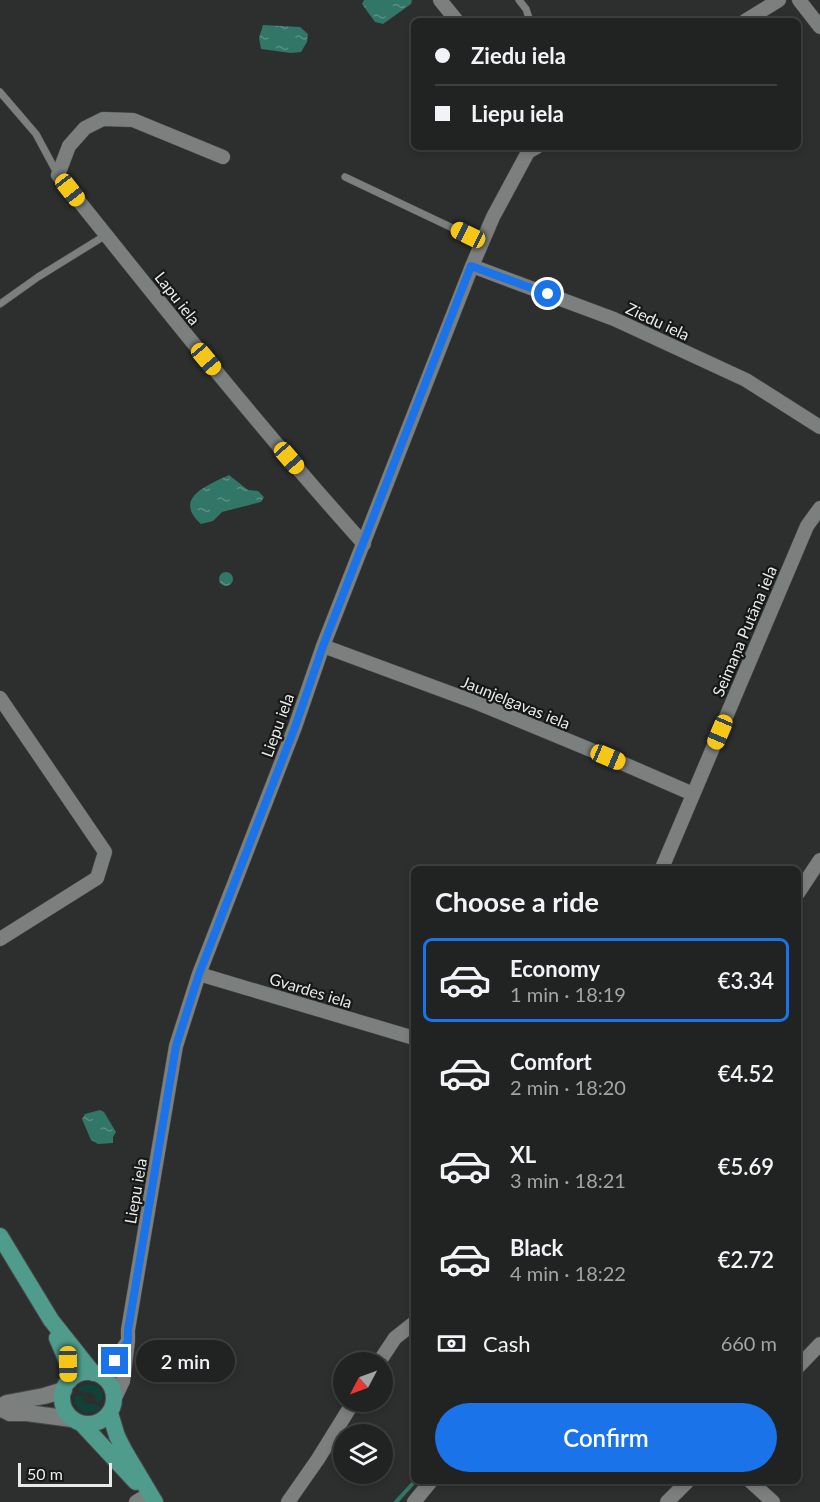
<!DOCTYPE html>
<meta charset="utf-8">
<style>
:root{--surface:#212322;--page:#2d2f2f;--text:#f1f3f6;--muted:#a2a4a5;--line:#3e4040;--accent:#1a73e8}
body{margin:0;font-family:Lato,sans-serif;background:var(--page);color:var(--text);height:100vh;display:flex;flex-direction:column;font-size:22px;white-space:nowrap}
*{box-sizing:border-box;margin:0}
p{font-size:20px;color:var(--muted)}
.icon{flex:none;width:33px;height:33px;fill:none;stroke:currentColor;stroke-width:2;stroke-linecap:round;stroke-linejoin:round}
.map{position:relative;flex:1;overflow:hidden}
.drawer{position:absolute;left:411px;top:866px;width:390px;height:618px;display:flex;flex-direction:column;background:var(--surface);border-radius:9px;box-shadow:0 3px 9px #0003,0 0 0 2px var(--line)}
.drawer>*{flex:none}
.hud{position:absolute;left:411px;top:18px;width:390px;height:132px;border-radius:9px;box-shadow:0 3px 9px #0003,0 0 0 2px var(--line);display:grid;align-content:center;height:132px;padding:0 24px;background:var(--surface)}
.needle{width:39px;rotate:229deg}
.fabs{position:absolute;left:333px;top:1352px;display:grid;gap:12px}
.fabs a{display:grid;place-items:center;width:60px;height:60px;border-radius:50%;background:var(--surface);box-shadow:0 3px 9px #0003,0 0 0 2px var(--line);font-size:30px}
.scale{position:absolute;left:18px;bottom:15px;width:94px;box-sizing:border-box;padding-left:6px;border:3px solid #e9eaea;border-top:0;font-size:16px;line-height:21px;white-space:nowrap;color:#e9eaea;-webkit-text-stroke:4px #161716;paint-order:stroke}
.end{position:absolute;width:27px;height:27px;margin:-14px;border:8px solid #1a73e8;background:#fff;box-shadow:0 0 0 3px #fff}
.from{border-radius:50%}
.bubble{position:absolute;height:42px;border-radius:21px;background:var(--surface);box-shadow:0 3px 9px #0003,0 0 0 2px var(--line);font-size:20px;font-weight:600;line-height:42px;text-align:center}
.car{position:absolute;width:18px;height:36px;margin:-18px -9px;border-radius:8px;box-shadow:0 0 4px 2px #0007;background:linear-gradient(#f5c518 24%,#345 0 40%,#f5c518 0 76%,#345 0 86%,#f5c518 0)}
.hud b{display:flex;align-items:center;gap:21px;height:57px;font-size:22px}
.hud b+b{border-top:2px solid var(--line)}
.hud i{width:15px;height:15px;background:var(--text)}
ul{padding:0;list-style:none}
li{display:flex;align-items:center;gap:18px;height:84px;margin:0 12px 9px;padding:0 12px;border:3px solid transparent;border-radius:9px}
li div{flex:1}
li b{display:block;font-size:22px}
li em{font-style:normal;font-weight:600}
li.selected{border-color:var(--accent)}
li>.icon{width:54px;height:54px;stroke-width:1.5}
h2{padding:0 24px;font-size:27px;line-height:72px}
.pay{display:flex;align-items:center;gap:15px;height:66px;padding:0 24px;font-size:22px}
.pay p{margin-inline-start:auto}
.button{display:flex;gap:12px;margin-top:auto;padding:12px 24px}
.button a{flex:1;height:69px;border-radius:36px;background:var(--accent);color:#fff;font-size:24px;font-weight:600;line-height:69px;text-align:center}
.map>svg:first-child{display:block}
.grass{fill:#104237}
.water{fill:url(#water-ripples)}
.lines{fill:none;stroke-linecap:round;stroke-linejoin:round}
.stream{stroke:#317666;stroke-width:4}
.service-casing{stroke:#484a49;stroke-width:8}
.minor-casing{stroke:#484a49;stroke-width:15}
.secondary-casing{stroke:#484a49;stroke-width:18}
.primary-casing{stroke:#484a49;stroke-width:18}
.service{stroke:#7b7f7e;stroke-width:7}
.minor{stroke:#7b7f7e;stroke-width:14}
.secondary{stroke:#7b7f7e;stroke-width:16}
.primary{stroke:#4f9c8c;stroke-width:16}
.route{stroke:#1a73e8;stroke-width:8}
.labels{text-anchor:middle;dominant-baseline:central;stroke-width:4.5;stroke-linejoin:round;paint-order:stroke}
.street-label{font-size:16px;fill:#e9eaea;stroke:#161716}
</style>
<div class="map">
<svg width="820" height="1502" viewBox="0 0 820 1502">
<defs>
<pattern id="water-ripples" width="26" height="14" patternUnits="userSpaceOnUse" patternTransform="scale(1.5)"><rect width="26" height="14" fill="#317666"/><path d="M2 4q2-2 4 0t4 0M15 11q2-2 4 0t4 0" fill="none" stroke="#599083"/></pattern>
</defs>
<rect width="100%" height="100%" fill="#2c2f2e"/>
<path class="grass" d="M86,1384C96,1384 101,1387 103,1397L101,1402L94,1401L96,1397L90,1392L84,1393L77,1389Z
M78,1395L85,1397L82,1399L85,1404H94L101,1407L96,1412L84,1413L79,1409L74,1401L76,1396Z"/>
<path class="water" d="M364,0H412L411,4L383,24L375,22L362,4Z
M263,25L300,27L308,34L307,42L301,52L291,53L261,49L259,38Z
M229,475L248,490L258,491L264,497L261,502L222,512L213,521L201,524C172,498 208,485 229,475Z
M219 579a7 7 0 1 1 14 0a7 7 0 1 1-14 0Z
M100,1110L104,1112L116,1132L113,1137V1143L98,1144L91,1140L82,1119L85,1114Z"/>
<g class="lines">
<path class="stream" d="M396,1502L416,1480"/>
<g class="service-casing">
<path id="service" d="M519,0L526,9L530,21
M0,92L36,134L57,173
M345,177L482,242
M0,304L38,277L106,235"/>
</g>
<g class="minor-casing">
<path id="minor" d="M440,0L457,21
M799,0L820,27
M745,21L779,0
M223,157L133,120L103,119L85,128L69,146L58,175C158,300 257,425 364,544
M472,266L614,319L746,380L820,427
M323,646L480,704L608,757L693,794
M0,698L105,852L97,878L0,939
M662,868L807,526L820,508
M798,893L820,860
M199,974L414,1038
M128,1341V1330L176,1046L199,974L295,727L323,646L472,266L493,217L528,152L537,147
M379,1362L395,1338L414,1323
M798,1367L820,1344
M98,1374L111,1366L128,1341L123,1381L114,1400
M749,1480L773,1502
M136,1502L149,1494
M288,1502L318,1459L354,1401
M414,1502L432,1480
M667,1502L689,1480"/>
</g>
<g class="secondary-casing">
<path id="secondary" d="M0,1407L7,1403L44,1396L64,1390
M0,1408L10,1413H27L72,1419"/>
</g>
<g class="primary-casing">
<path id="primary" d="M0,1236L51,1320L93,1373
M57,1338L68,1364L69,1381
M62 1398a26 26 0 1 1 52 0a26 26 0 1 1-52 0Z
M110,1413L117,1436L124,1450L155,1502
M82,1424L136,1482"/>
</g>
<use href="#service" class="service"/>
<use href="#minor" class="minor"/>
<use href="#secondary" class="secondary"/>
<use href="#primary" class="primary"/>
</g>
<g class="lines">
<path class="route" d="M115,1361L128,1341V1330L176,1046L199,974L295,727L323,646L471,266L548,294"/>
</g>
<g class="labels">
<g class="street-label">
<text transform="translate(178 298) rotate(52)">Lapu iela</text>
<text transform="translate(658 321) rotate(25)">Ziedu iela</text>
<text transform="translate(744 631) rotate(-67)">Seimaņa Putāna iela</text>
<text transform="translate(516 702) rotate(22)">Jaunjelgavas iela</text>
<text transform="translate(277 725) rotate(-70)">Liepu iela</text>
<text transform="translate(311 990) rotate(17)">Gvardes iela</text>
<text transform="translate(135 1191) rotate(-80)">Liepu iela</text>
</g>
</g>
</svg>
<div class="fabs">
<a><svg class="needle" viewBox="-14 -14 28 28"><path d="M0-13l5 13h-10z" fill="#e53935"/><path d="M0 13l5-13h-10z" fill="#a2a4a5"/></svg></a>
<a><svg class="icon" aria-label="layers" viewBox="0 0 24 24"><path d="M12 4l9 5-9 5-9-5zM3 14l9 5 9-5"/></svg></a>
</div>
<div class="scale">50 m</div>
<i class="end from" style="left:548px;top:294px"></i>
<i class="end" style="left:115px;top:1361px"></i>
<div class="bubble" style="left:136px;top:1340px;width:99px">2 min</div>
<i class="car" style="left:70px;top:190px;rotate:142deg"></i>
<i class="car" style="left:468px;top:235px;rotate:296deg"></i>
<i class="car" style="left:206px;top:359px;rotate:140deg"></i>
<i class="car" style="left:289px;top:458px;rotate:139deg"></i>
<i class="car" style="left:720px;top:732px;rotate:203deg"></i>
<i class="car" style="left:608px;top:757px;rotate:113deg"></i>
<i class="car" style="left:68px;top:1364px;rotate:179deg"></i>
<div class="hud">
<b><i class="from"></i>Ziedu iela</b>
<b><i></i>Liepu iela</b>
</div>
<section class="drawer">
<h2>Choose a ride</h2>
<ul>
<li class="selected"><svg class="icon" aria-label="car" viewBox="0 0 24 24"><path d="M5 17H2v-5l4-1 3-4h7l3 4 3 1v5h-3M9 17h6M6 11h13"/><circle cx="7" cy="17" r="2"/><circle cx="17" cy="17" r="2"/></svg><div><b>Economy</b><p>1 min · 18:19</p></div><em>€3.34</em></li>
<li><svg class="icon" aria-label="car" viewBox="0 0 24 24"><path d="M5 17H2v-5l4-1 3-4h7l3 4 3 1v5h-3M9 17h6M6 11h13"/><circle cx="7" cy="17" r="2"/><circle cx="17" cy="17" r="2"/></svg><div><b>Comfort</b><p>2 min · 18:20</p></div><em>€4.52</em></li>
<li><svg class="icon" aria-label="car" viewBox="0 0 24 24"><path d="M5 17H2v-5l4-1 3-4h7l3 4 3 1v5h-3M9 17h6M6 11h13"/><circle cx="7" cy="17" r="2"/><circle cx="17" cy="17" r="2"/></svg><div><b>XL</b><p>3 min · 18:21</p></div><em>€5.69</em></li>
<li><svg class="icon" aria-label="car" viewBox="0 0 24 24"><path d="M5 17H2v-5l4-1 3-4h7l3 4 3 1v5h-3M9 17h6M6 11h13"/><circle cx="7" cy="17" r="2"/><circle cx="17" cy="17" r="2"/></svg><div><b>Black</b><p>4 min · 18:22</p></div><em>€2.72</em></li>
</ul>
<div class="pay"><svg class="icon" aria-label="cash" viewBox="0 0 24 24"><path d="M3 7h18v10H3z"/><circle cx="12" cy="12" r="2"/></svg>Cash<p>660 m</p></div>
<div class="button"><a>Confirm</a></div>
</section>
</div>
